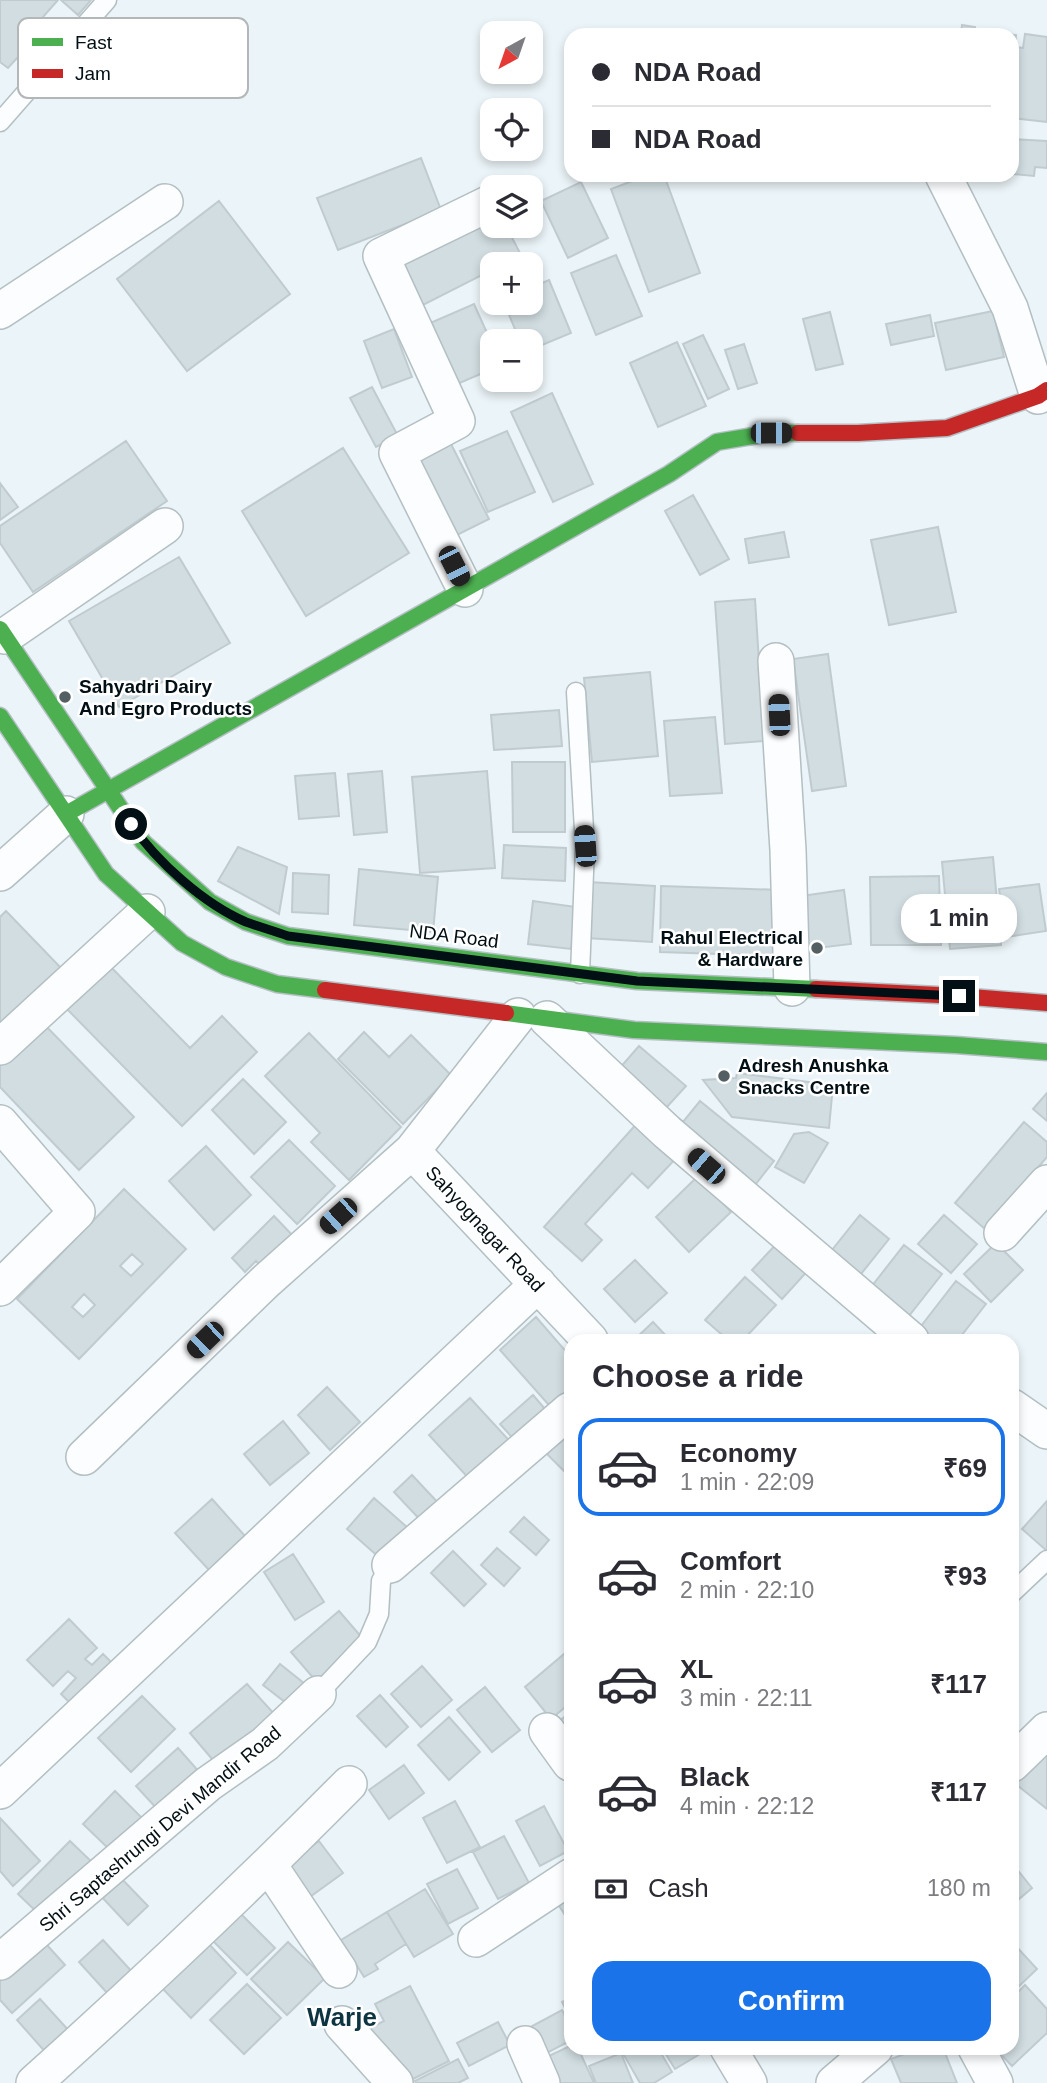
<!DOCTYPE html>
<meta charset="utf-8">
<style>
:root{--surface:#fff;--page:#f7f7f7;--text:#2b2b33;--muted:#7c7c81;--line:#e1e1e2;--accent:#1a73e8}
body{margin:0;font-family:Arial,sans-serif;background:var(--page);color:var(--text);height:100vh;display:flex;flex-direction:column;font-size:26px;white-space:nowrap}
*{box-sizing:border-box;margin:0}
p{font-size:23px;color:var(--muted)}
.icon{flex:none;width:38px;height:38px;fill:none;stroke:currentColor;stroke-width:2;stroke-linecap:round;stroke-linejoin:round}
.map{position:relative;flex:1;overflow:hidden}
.side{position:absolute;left:564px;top:1334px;width:455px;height:721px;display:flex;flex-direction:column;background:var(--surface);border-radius:21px;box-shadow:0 4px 10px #0003}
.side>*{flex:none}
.hud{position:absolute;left:564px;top:28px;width:455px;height:154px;border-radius:21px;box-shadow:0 4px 10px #0003;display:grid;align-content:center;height:154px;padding:0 28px;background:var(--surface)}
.needle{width:46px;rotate:220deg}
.tools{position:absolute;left:480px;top:21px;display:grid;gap:14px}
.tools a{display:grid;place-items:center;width:63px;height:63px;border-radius:14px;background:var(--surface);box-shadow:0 4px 10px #0003;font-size:35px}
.end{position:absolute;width:32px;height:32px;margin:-16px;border:9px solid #020f14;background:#fff;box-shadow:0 0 0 4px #fff}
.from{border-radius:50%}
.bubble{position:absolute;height:49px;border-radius:21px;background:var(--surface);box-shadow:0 4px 10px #0003;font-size:23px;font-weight:700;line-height:49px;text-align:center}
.car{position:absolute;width:21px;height:42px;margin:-21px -10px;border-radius:9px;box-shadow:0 0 5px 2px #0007;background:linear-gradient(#222 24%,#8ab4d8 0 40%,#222 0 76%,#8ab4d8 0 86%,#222 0)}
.hud b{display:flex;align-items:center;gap:24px;height:66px;font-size:26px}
.hud b+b{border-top:2px solid var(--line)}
.hud i{width:18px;height:18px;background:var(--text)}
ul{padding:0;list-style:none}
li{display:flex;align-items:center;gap:21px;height:98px;margin:0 14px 10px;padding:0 14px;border:4px solid transparent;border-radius:21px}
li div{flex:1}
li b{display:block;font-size:26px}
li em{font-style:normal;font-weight:700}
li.on{border-color:var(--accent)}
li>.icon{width:63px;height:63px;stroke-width:1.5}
h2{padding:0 28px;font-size:32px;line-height:84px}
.pay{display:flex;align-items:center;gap:18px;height:77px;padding:0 28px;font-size:26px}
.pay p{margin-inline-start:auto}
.primary-button{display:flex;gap:14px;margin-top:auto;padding:14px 28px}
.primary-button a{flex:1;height:80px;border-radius:21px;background:var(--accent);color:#fff;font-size:28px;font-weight:700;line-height:80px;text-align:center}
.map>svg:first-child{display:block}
.building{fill:#d1dde1;stroke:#c0cbd0;stroke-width:2;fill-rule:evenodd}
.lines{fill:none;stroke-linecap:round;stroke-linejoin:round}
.lane-casing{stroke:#b3bfc3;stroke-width:21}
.street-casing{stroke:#b3bfc3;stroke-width:38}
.fast-casing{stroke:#b3bfc3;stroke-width:19}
.jam-casing{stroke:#b3bfc3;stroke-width:19}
.lane{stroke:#fcfdfe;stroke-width:18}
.street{stroke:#fcfdfe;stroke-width:35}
.fast{stroke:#4caf50;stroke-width:16}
.jam{stroke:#c62828;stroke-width:16}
.route{stroke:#020f14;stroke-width:9}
.poi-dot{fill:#545f64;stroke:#fff;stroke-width:2.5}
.labels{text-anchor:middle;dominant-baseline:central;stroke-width:5;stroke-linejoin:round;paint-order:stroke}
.poi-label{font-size:19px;font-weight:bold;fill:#020f14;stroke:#fff;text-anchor:start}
.street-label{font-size:19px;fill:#020f14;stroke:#fff}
.district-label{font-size:26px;font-weight:bold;fill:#0d3541;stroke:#fff}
.key{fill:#fff;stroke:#b3b7b8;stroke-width:2}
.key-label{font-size:19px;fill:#020f14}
</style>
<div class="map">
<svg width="1047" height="2083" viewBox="0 0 1047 2083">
<rect width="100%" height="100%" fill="#ebf4f8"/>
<path class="building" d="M0,0H58L35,26L55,44L43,57L29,45L8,68L0,62Z
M61,0H91L78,15Z
M962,25L975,27V35H961Z
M987,31L1016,35L1015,47L1023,48L1025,34L1047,37V122L1012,118V35H986Z
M1012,139L1047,141V168L1035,167L1034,176L1012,174Z
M421,158L441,210L338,250L317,198Z
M648,175H664L700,273L649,292L611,189Z
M581,182L608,238L568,258L541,201Z
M219,201L290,294L187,371L117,279Z
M492,218V226H506L521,255L503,264H492V270L423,305L402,264Z
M616,255L642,316L596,335L571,273Z
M549,280L571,333L530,350V341H520L504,303H530V288Z
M474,304L492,344V369L448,388L421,327Z
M993,311L1004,357L946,370L935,323Z
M830,312L843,364L816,370L803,319Z
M930,315L934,336L891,345L886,324Z
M394,329L412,377L382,388L364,341Z
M703,335L729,389L708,399L683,344Z
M677,342L706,406L658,427L630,363Z
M744,344L757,383L738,389L725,350Z
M372,387L398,436L376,447L350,398Z
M552,393L593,484L553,502L511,412Z
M507,431L535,492L488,512L460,451Z
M126,441L167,501L33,592L0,543V526Z
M451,444L489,519L447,540L409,465Z
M343,448L409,553L306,616L242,511Z
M0,483L18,507L0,520Z
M693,495L729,559L700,575L665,511Z
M938,527L956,612L889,625L871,540Z
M784,532L789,557L749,563L745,539Z
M179,557L230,643L119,707L69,621Z
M755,599L764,741L725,744L715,602Z
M828,654L846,786L812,791L793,659Z
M650,672L658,756L592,762L584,678Z
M559,710L562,746L494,750L491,715Z
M715,717L722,793L670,796L664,721Z
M512,762H565V832H513Z
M382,771L387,832L354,835L348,774Z
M487,771L495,868L420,873L412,777Z
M335,773L339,816L299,819L295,776Z
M504,845L566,848L565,881L502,878Z
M238,847L287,867L279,914L218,881Z
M993,857L1001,945L950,949L942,862Z
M359,869L438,877L433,932L354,925Z
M293,873L329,875L328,914L292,912Z
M939,876L941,945H871L870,877Z
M589,882L655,886L652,942L586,938Z
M1039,884L1046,931L1006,937L999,889Z
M661,886L781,890L779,956L660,952Z
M844,890L851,944L801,950L794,897Z
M533,901L576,907L571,949L528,944Z
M6,911L61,968L0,1028V917Z
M107,963L190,1048L222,1016L257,1052L182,1126L63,1005Z
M42,1022L134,1117L79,1170L0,1087V1063Z
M364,1032L389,1057L411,1035L451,1075L403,1124L338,1059Z
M309,1033L401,1127L349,1180L311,1142L320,1133L265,1076Z
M639,1046L686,1086L666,1108L612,1077Z
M737,1073L833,1085L829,1128L732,1117L703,1080L736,1078Z
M243,1079L286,1122L254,1154L212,1110Z
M1047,1093V1121L1033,1109Z
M700,1101L774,1161L748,1194L668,1109L683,1122Z
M640,1120L679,1155L648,1188L632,1173L585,1224L602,1240L582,1261L544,1227Z
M1024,1122L1047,1142V1157L985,1229L955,1203Z
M809,1132L828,1143L804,1183L775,1167L794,1134Z
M289,1140L335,1186L297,1224L251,1177Z
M206,1146L251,1195L214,1230L169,1181Z
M698,1176L731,1212L689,1252L656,1217Z
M124,1189L186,1249L79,1359L17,1299ZM132,1254L143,1264L131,1276L120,1266ZM84,1294L95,1305L83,1317L72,1307Z
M860,1215L889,1239L853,1284L824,1260Z
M944,1215L977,1244L951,1273L918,1244Z
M274,1216L295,1238L264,1269L256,1261L245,1272L232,1258Z
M782,1238L812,1266L782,1299L752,1270Z
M996,1243L1023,1270L991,1302L964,1274Z
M904,1245L942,1274L901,1326L864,1296Z
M635,1260L667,1293L635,1322L604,1289Z
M745,1277L776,1305L743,1340H728L705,1320Z
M956,1281L986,1304L958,1340H931L918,1330Z
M536,1317L570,1356V1401L556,1413L500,1350Z
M653,1322L670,1340H634Z
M327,1387L360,1422L330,1450L298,1415Z
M533,1395L551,1416L518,1444L500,1424Z
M470,1398L515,1447L474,1484L429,1435Z
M283,1421L309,1453L270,1485L244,1454Z
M570,1427V1477L545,1452Z
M412,1475L443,1508L425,1525L394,1492Z
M374,1498L408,1528L381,1559L347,1529Z
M212,1499L245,1536L209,1570L175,1533Z
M1047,1501V1551L1022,1529Z
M524,1517L549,1540L536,1555L510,1532Z
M497,1548L520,1568L504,1586L481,1565Z
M453,1551L486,1584L464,1606L431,1573Z
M293,1554L324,1602L295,1620L264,1572Z
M339,1611L364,1640L316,1681L291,1652Z
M69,1619L97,1648L85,1659L92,1665L103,1654L118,1669L77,1710L61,1694L76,1678L68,1671L53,1686L27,1660Z
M570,1649V1703L551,1719L525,1687Z
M280,1664L310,1688L294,1709L263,1685Z
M422,1666L452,1700L421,1727L391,1694Z
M247,1684L276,1716L218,1766L190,1733Z
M485,1687L520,1730L492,1752L457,1710Z
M380,1695L408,1727L386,1747L357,1716Z
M142,1696L175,1729L131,1772L98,1738Z
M570,1712V1732L561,1720Z
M449,1717L480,1752L449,1780L418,1745Z
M178,1748L201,1774L159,1811L136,1786Z
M1047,1754V1809L1012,1781Z
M404,1765L424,1793L389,1819L369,1790Z
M115,1791L142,1818L111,1851L83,1824Z
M455,1801L480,1847L447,1863L423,1818Z
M544,1806L568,1851L540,1866L516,1821Z
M0,1818L40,1861L13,1886L0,1871Z
M504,1836L529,1883L498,1899L473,1852Z
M70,1841L96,1866L44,1919L18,1894Z
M319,1841L343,1873L300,1904L276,1872Z
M1012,1863L1032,1888L1012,1905Z
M457,1869L478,1908L448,1924L427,1884Z
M119,1876L148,1906L128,1925L99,1894Z
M425,1889L453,1934L414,1957L387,1912Z
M570,1897V1923L558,1904Z
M237,1910L275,1948L247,1975L209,1937Z
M387,1912L406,1944L375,1964L378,1969L364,1977L341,1940Z
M38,1935L65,1965L12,2013L0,2000V1968Z
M103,1940L134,1974L109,1995L79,1962Z
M288,1942L325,1978L287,2015L251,1979Z
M1012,1942L1037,1969L1012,1993Z
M208,1943L236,1973L191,2018L162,1988Z
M247,1984L281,2018L244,2054L210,2020Z
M1025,1985L1047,2009V2033L1012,2066L995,2048H1012V1998Z
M410,1986L449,2061L405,2083L361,2033L384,2021L375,2004Z
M570,1998V2018L562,2002Z
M40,1999L71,2033L48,2055L17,2020Z
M562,2010L570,2025V2041L537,2058L523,2031Z
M498,2022L510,2045L469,2066L457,2043Z
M570,2046V2048H578L594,2083H545L536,2062Z
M625,2048H658L672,2072L654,2083H640L621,2050Z
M662,2048H703L705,2051L675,2069Z
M920,2048H943L957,2083H901L891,2059Z
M621,2053L633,2083H596L589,2066Z
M458,2059L468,2078L458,2083H416L415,2081Z"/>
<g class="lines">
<g class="lane-casing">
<path id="lane" d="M0,122L107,0
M576,692L585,847L580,974
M1012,1593L1047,1560
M318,1694L367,1642L379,1614L381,1581L390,1565"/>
</g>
<g class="street-casing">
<path id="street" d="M943,175L1010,308L1038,396
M0,311L165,202
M465,589L397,453L457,421L381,256L492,202
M5,636L165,526
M776,661L788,850L792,988
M0,873L66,814
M518,1016L412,1151L590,1340
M547,1019L667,1132L911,1340
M0,1047L147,912
M0,1123L77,1212L0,1288
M1002,1233L1047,1183
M1012,1407L1047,1431
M84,1457L265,1282L412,1151
M390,1565L570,1410
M547,1731L570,1763
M1012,1764L1047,1730
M0,1791L538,1284
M269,1865L339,1970
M476,1939L570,1877
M0,1962L208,1784L265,1744L318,1694
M342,2024L395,2083
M525,2044L542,2083
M728,2048L749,2083
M976,2048L995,2083
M34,2083C142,1986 247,1887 349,1784
M834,2083L875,2048"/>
</g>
<g class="fast-casing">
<path id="fast" d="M0,629L143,842L210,902L246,922L288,936L637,981L816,989
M0,716L106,874L182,943L226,967L277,984L325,990
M66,814L669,474L717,442L771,433H798
M506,1013L634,1030L956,1045L1047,1052"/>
</g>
<g class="jam-casing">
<path id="jam" d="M798,433H858L947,428L1038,396L1047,390
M816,989L959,996L1047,1003
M325,990L506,1013"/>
</g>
<use href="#lane" class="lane"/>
<use href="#street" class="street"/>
<use href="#fast" class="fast"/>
<use href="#jam" class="jam"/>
</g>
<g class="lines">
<path class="route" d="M131,824C157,862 204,904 246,922C260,927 274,931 288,936L637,981L959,996"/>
</g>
<g class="poi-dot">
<circle cx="65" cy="697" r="7"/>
<circle cx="817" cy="948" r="7"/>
<circle cx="724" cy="1076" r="7"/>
</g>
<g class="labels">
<g class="poi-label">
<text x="79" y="686">Sahyadri Dairy<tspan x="79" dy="22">And Egro Products</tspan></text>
<text x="803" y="937" text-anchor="end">Rahul Electrical<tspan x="803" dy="22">&amp; Hardware</tspan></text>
<text x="738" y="1065">Adresh Anushka<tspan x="738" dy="22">Snacks Centre</tspan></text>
</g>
<g class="street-label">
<text transform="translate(454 936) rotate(7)">NDA Road</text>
<text transform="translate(485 1229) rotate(47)">Sahyognagar Road</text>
<text transform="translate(160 1829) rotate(-40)">Shri Saptashrungi Devi Mandir Road</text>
</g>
<g class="district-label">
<text x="342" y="2017">Warje</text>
</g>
</g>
<rect x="18" y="18" width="230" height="80" rx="10" class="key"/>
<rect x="32" y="38" width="31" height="8" fill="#4caf50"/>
<rect x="32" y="69" width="31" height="9" fill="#c62828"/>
<g class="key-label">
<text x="75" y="49">Fast</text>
<text x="75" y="80">Jam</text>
</g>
</svg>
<div class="tools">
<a><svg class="needle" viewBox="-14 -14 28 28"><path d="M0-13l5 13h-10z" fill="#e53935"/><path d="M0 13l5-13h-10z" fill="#7c7c81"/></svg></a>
<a><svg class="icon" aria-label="locate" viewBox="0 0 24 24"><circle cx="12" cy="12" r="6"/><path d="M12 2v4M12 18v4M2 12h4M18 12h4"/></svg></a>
<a><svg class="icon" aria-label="layers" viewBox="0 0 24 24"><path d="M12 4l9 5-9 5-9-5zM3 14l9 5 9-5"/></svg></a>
<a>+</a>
<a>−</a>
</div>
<i class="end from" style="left:131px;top:824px"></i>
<i class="end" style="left:959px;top:996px"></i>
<div class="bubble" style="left:901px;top:894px;width:116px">1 min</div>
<i class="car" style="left:771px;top:433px;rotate:90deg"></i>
<i class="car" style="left:454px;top:566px;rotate:153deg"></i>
<i class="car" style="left:779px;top:715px;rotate:357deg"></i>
<i class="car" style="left:585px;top:846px;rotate:356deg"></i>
<i class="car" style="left:706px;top:1166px;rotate:311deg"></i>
<i class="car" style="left:338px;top:1216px;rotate:228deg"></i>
<i class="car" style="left:205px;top:1340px;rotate:226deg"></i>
<div class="hud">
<b><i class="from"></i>NDA Road</b>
<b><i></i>NDA Road</b>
</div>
<section class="side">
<h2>Choose a ride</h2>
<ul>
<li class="on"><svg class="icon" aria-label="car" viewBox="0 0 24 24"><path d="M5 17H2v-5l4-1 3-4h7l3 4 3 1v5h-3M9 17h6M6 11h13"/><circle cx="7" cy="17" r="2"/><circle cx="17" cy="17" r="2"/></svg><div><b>Economy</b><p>1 min · 22:09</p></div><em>₹69</em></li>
<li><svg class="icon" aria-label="car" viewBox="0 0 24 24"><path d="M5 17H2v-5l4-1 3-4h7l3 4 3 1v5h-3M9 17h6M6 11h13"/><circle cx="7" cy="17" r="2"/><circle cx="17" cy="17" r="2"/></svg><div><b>Comfort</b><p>2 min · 22:10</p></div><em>₹93</em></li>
<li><svg class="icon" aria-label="car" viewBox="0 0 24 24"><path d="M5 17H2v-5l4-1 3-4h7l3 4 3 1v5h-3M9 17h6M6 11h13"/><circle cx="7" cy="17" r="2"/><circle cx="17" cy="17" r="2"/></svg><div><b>XL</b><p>3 min · 22:11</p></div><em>₹117</em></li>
<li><svg class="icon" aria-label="car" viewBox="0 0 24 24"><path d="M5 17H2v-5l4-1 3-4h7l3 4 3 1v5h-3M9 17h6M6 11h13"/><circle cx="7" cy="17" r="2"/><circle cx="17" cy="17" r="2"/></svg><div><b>Black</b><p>4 min · 22:12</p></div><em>₹117</em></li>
</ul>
<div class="pay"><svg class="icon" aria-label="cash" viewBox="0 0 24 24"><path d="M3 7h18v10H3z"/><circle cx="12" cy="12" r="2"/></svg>Cash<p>180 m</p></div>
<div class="primary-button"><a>Confirm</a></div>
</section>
</div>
